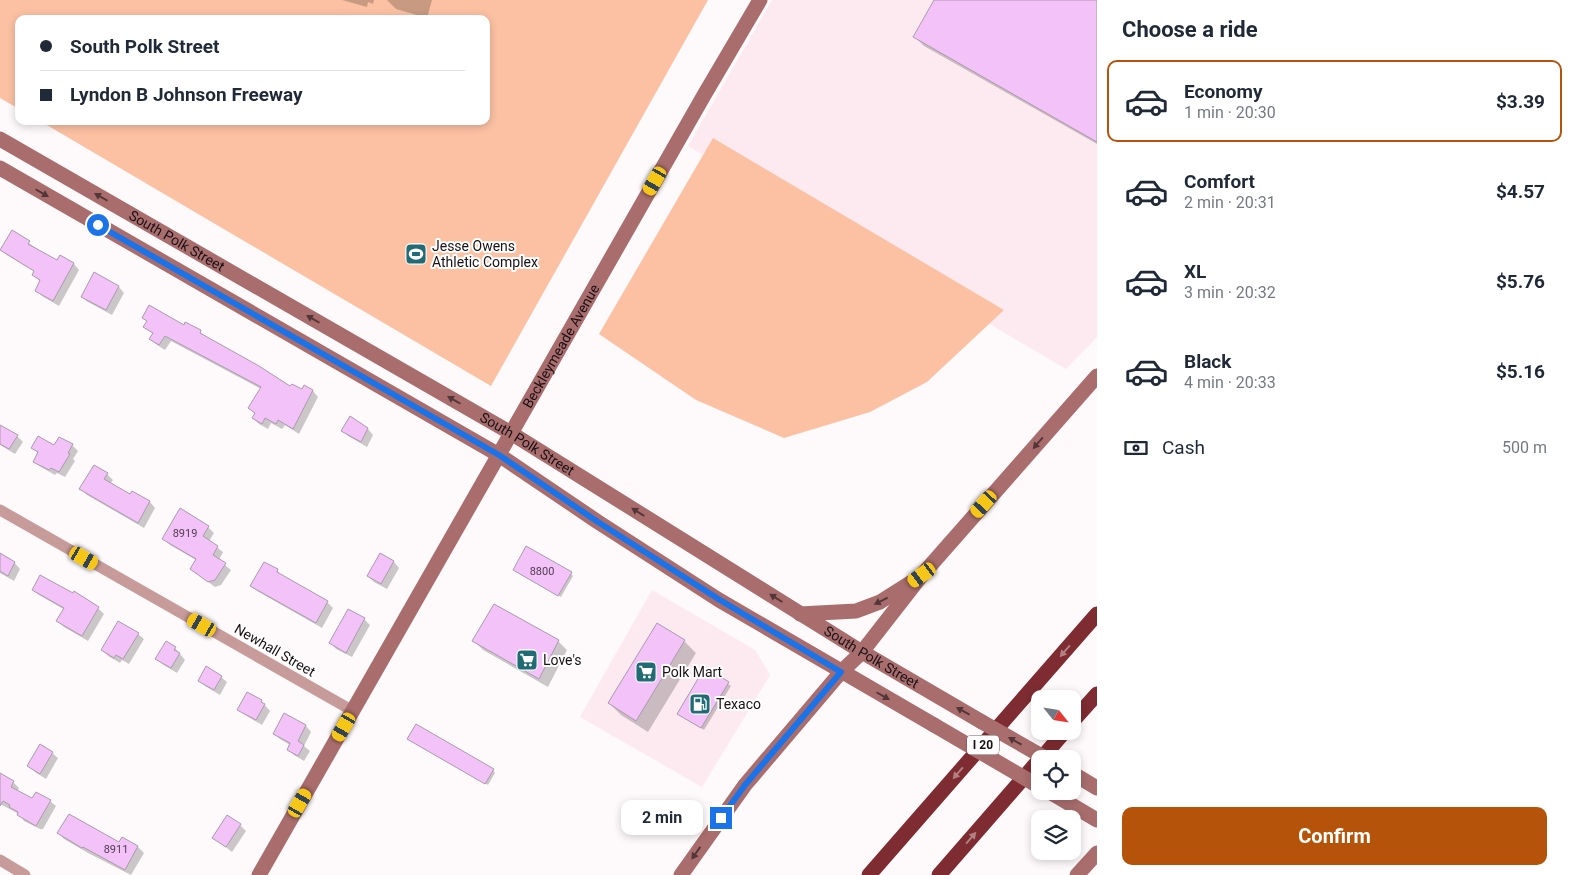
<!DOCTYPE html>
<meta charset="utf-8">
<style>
:root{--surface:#fff;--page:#f2f2f3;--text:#1f2937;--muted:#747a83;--line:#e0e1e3;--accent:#b45309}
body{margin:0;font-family:Roboto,sans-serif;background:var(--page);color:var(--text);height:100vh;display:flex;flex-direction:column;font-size:19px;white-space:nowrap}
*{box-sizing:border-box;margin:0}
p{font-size:16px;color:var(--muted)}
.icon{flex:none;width:28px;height:28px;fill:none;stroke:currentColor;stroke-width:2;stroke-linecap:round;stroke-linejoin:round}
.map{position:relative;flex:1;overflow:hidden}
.details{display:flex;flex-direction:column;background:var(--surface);width:475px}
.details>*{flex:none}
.guide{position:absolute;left:15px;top:15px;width:475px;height:110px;border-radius:10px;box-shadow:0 2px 8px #0003;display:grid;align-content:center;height:110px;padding:0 25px;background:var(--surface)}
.needle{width:32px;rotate:120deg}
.tools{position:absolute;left:1031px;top:690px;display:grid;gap:10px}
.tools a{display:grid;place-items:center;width:50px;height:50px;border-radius:10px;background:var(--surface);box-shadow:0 2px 8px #0003;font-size:25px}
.end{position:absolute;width:22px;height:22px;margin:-11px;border:6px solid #1a73e8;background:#fff;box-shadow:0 0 0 2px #fff}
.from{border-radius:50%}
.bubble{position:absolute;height:35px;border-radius:10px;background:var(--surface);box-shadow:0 2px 8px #0003;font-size:16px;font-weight:700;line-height:35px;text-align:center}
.car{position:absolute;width:15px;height:30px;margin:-15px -8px;border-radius:6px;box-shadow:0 0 4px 1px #0007;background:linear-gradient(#f5c518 24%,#345 0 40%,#f5c518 0 76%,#345 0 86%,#f5c518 0)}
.guide b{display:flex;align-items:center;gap:18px;height:48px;font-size:19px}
.guide b+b{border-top:1px solid var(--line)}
.guide i{width:12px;height:12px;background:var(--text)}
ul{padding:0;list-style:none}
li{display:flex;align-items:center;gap:15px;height:82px;margin:0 10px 8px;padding:0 15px;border:2px solid transparent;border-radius:10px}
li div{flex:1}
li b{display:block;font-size:19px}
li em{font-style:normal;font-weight:700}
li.selected{border-color:var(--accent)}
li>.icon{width:45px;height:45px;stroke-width:1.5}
h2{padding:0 25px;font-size:22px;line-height:60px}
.pay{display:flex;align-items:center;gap:12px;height:55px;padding:0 25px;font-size:19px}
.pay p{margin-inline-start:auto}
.primary-button{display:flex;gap:10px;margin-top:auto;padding:10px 25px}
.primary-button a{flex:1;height:58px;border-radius:10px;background:var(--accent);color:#fff;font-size:20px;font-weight:700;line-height:58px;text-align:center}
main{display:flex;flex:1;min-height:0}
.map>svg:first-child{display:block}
.built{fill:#fdeaf1}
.green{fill:#fcc1a3}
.shadow{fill:#0003}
.building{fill:#f3c2f9;stroke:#aa9bab}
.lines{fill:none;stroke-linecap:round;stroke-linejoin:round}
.street{stroke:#c69b9a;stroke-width:11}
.secondary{stroke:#a96d6d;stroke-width:15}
.highway{stroke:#7e2c31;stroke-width:15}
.secondary-bridge{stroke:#a96d6d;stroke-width:15}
.oneway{fill:#533638}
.oneway2{fill:#b28083}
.route{stroke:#1a73e8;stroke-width:6}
.labels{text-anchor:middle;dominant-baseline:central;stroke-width:4;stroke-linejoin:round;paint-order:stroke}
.number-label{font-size:11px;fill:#503d4e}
.shield{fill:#fff;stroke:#5e585b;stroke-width:1}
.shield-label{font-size:12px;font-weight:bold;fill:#191115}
.street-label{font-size:14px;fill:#191115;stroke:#fff}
.poi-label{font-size:14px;fill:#191115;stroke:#fff;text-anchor:start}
</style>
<main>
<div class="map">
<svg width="1097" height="875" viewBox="0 0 1097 875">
<rect width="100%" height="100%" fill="#fef9fb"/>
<path class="built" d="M772,0H1097V337L1066,369L688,146Z
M652,590L755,650L770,675L702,787L580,717Z"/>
<path class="green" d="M0,0H708L491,386L40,121H486V19H19V109L0,98Z
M713,138L1004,310L927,382L870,412L784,438L696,400L599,334Z"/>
<path class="shadow" d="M342,0H374L373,4L368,2L367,7Z
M387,0H432L427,18L396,9Z
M936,0H1097V144L924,46L915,37Z
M12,232L57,262L60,257L74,264L79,270L59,306L42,296L36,290L41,282L33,275L35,272L7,255L1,249Z
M94,274L119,287L124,293L112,315L88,302L82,297Z
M143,318L200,332L206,337L291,388L302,391L305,387L313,391L318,397L299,434L285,425L282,429L271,423L268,429L259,424L253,418L255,414L249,408L261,389L171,341L165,350L157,345L151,339L153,334L145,327L148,322Z
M350,418L368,429L373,435L367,447L348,436L343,431Z
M0,426L17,436L23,442L15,454L0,445Z
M72,445L78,451L73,459L75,461L65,477L57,473L55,475L41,467L35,462L39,454L33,448Z
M107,474L113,480L110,484L131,496L133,492L150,502L155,508L144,528L87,495L81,489Z
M208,527L214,533L209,541L223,552L219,560L231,570L221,585L215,587L191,569L196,560L170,545L164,539Z
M0,553L11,559L20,569L14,581L0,573Z
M380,555L394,562L399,568L387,589L374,582L368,576Z
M277,570L283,577L327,602L333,608L322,628L257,591L252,586Z
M517,572L571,573L573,576L561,597Z
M33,590L98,608L104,614L88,641L64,627L58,621L65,610L39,595Z
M349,611L364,619L370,625L352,657L336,649L331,643Z
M138,634L144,639L129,664L122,660L120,663L108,656L103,650Z
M474,641H558L567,650L548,687L483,650Z
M684,641L696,653L648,732L621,715L609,703Z
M175,648L185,660L177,673L162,664L157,658Z
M706,669L731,686L704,730L681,716Z
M221,677L227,682L220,695L205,686L199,681Z
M261,701L270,711L262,725L245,715L239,710Z
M285,715L306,726L311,732L304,746L310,751L304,761L294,755L288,749L290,745L280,739L275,734Z
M411,741L493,770L495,773L488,785Z
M52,753L58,758L46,779L35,772L29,766Z
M0,781L13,782L19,788L17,792L33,800L50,801L56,806L43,829H40L24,821L19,814L0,804Z
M240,825L246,831L232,852L214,838Z
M59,833L119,844L123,838L138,847L144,853L131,875L88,853L64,839Z"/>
<path class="building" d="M934,0H1097V142L913,37Z
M12,230L30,241L28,244L57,260L60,255L74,263L53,301L35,291L40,280L32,275L34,271L0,250Z
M94,272L119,286L106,310L81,297Z
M149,305L184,325L185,322L201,330L200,333L259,366L290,386L292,384L302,389L304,385L313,390L293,429L278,420L276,424L265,418L262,424L252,418L255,413L248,408L261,387L165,336L159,345L149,339L153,333L143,327L147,321L142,318Z
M350,416L368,428L361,442L341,431Z
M0,425L18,435L9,449L0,444Z
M38,436L54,445L59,437L73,444L68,453L70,454L59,472L51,468L49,470L33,462L38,452L31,448Z
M94,465L108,473L104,479L130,494L132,491L150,501L138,523L79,489Z
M180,508L209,526L203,536L218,546L213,555L226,563L215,580L208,582L190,569L196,559L162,539Z
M526,546L572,572L558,596L513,570Z
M0,553L15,562L8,576L0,571Z
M380,553L394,561L381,584L367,576Z
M264,562L278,569L277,572L328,601L316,623L250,586Z
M40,575L73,593L74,591L99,607L82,636L56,621L64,608L32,590Z
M494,604L559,640L539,679L472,641Z
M348,609L365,618L346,653L329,643Z
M118,621L139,633L123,659L116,655L114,658L101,650Z
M657,623L685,640L636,721L608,703Z
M166,641L176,647L174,650L180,653L171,668L155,659Z
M206,666L222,676L214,690L198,681Z
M705,667L729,682L701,728L677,714Z
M247,692L262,700L261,702L265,704L256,720L237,710Z
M284,713L306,725L298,741L304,745L298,756L287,750L290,743L273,734Z
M416,724L494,769L485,784L407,739Z
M40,744L53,752L40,774L27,766Z
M0,773L14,781L11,787L32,798L36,792L51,800L36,826L17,815L18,812L9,807L10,805L3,801L0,806Z
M69,814L119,842L122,837L138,846L125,870L83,847L82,848L57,833Z
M227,815L241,824L226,847L212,838Z"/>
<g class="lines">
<path class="street" d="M0,510L353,711
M0,860L25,875"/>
<g class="secondary">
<path id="s1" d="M0,139L511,433L862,652L982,722"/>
<path d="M0,168L499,455L598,522L719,600L934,725"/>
<path d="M800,614L856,611L880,602L910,583"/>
<path d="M1072,773L1097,788"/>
<path d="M1048,791L1097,820"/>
<path id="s2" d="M259,875L703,97L760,0"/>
<path d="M681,875L745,785L841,672L862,652L922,575L1097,376"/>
<path d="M1077,875L1097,853"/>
</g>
<path class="highway" d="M1072,722L1097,694
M1041,759L1065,731
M869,875L1097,614
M939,875L1040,759"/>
<path class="secondary-bridge" d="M982,722L1047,759
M934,725L1040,787"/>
</g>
<defs><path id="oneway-solid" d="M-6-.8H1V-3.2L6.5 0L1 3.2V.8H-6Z" transform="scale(1.25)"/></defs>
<g class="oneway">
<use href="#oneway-solid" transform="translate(42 193) rotate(30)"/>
<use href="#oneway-solid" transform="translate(101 197) rotate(-150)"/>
<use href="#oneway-solid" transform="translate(313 319) rotate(-150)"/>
<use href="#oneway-solid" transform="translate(454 400) rotate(-150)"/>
<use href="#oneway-solid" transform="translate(1038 443) rotate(131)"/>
<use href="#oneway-solid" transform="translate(638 512) rotate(-148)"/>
<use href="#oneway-solid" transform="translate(776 598) rotate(-148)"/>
<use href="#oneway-solid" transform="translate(881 601) rotate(154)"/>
<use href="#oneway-solid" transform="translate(883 696) rotate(30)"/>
<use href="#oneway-solid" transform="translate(963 711) rotate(-151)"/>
<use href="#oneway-solid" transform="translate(1015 741) rotate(-151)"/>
<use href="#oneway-solid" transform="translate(696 853) rotate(125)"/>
</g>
<g class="oneway2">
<use href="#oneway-solid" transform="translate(1065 651) rotate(131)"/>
<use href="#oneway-solid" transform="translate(958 773) rotate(131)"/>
<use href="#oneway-solid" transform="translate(971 838) rotate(-49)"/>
</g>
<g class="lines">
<path class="route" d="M98,225L499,455L598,522L720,600L841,672L745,785L721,818"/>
</g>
<defs>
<g id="stadium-square" transform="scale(1.125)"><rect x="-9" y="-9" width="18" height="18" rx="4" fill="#216b75" stroke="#fff"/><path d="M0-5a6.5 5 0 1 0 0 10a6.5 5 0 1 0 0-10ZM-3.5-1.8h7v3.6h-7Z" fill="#fff"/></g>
<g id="supermarket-square" transform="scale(1.125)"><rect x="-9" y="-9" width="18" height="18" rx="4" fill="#216b75" stroke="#fff"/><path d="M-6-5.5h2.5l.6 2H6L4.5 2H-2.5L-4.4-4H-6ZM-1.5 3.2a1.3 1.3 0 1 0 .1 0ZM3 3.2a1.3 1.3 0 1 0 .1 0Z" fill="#fff"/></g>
<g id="fuel-square" transform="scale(1.125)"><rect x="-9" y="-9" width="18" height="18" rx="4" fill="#216b75" stroke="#fff"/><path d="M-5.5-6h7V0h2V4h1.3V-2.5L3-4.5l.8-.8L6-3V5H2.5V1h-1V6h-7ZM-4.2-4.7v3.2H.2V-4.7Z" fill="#fff"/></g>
</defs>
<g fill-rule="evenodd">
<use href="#stadium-square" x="416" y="254"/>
<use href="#supermarket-square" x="527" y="660"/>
<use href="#supermarket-square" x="646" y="672"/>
<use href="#fuel-square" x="700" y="704"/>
</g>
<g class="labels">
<g class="number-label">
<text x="185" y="533">8919</text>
<text x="542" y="571">8800</text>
<text x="116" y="849">8911</text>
</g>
<rect class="shield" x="967" y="735.5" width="32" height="19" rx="4"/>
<g class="shield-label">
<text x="983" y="745">I 20</text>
</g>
<g class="street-label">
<text stroke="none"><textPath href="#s1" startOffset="204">South Polk Street</textPath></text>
<text stroke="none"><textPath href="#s2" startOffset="609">Beckleymeade Avenue</textPath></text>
<text stroke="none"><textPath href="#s1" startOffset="609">South Polk Street</textPath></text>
<text transform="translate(275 650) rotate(30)">Newhall Street</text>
<text stroke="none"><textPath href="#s1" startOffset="1014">South Polk Street</textPath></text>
</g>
<g class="poi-label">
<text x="432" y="246">Jesse Owens<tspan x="432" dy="16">Athletic Complex</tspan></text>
<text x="543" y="660">Love's</text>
<text x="662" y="672">Polk Mart</text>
<text x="716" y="704">Texaco</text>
</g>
</g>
</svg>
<div class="tools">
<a><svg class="needle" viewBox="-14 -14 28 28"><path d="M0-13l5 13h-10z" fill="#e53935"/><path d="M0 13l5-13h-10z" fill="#747a83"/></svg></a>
<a><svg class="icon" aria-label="locate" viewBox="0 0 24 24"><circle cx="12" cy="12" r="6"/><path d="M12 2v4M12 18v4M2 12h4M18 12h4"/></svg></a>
<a><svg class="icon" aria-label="layers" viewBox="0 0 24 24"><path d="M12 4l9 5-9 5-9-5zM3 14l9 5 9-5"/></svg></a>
</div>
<i class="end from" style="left:98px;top:225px"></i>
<i class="end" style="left:721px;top:818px"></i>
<div class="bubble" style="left:621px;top:800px;width:82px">2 min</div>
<i class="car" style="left:655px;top:181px;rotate:210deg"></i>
<i class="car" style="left:984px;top:504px;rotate:222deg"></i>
<i class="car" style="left:84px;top:558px;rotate:120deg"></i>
<i class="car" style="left:922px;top:575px;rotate:234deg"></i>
<i class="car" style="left:202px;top:625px;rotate:300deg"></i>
<i class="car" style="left:344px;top:727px;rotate:210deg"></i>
<i class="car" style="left:300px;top:803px;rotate:30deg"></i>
<div class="guide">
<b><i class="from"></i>South Polk Street</b>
<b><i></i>Lyndon B Johnson Freeway</b>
</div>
</div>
<section class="details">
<h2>Choose a ride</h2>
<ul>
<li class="selected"><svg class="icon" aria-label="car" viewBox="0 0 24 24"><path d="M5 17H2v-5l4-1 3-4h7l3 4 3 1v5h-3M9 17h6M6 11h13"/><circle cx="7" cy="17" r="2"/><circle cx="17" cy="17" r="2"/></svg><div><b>Economy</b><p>1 min · 20:30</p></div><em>$3.39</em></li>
<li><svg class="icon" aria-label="car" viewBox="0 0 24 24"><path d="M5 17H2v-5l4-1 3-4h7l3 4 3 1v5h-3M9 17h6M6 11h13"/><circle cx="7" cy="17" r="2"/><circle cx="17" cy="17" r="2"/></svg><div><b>Comfort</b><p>2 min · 20:31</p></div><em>$4.57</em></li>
<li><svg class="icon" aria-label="car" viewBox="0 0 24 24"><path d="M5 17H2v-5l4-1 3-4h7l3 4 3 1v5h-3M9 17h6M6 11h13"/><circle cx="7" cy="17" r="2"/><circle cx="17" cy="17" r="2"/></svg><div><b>XL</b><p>3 min · 20:32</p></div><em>$5.76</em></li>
<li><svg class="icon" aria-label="car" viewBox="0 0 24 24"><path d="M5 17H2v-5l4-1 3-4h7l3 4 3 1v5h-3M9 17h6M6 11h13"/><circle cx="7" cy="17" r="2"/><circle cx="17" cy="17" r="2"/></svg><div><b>Black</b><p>4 min · 20:33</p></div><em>$5.16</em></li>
</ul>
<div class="pay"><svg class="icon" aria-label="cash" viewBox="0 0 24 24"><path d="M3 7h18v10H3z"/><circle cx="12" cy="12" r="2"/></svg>Cash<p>500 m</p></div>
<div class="primary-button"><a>Confirm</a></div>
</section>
</main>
